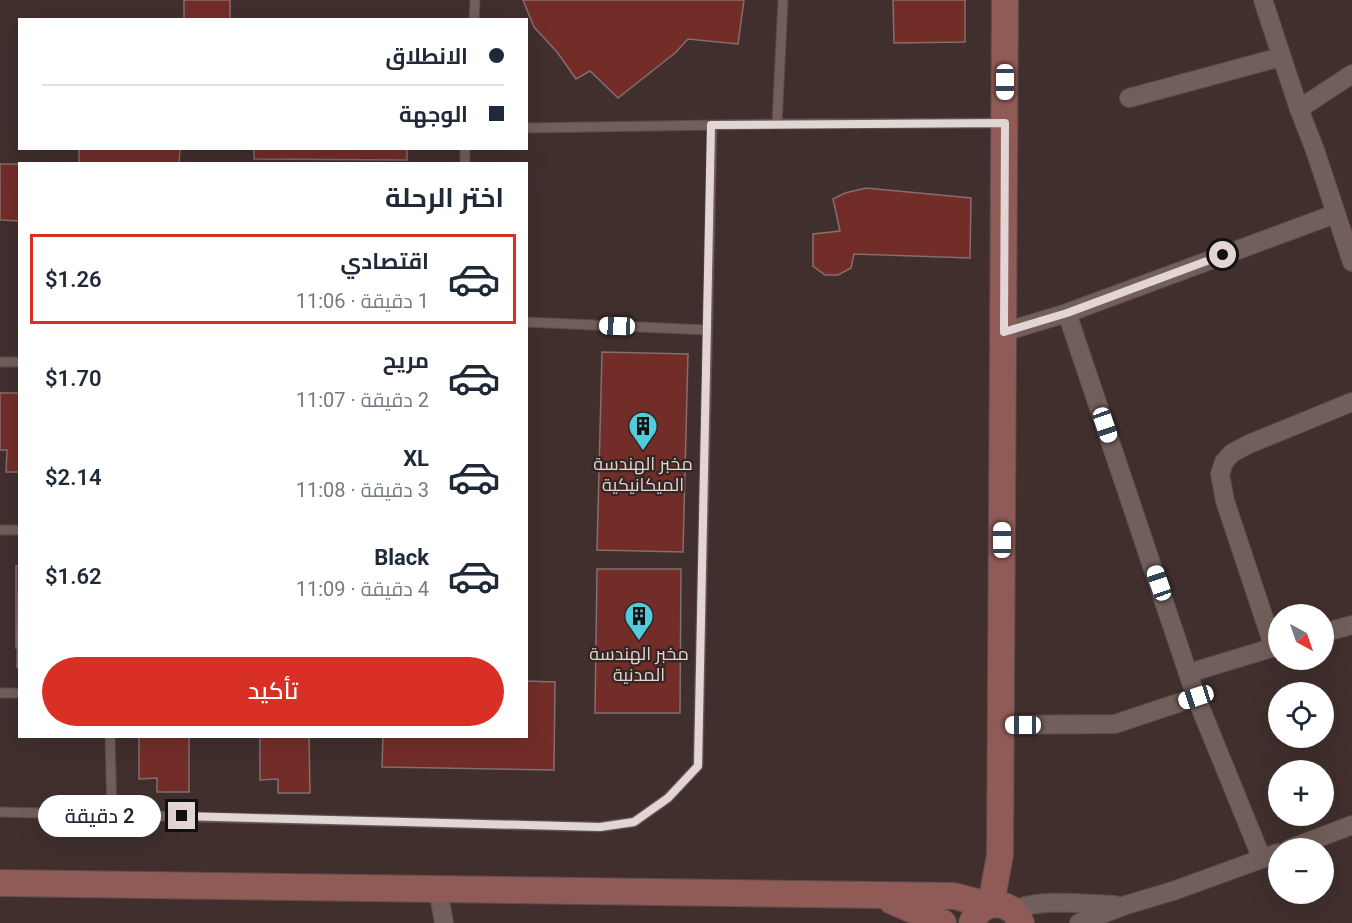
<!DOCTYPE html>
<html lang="ar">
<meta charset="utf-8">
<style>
:root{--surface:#fff;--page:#f6f6f7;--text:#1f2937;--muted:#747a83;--line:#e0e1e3;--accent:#d93025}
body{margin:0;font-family:Roboto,Cairo,sans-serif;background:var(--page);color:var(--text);direction:rtl;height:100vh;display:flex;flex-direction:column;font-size:22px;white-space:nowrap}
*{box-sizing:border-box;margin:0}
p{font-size:20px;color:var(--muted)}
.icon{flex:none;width:33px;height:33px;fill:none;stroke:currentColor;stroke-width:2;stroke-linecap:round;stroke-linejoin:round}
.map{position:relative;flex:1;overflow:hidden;direction:ltr}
.sheet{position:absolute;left:18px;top:162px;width:510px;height:576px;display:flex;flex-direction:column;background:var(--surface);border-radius:0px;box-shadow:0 6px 24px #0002;direction:rtl}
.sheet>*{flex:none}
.hud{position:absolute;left:18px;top:18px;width:510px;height:132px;border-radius:0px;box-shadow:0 6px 24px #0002;direction:rtl;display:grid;align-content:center;height:132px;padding:0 24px;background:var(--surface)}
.needle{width:39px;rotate:140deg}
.tools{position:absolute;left:1268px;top:604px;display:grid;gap:12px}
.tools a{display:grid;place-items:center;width:66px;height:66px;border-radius:50%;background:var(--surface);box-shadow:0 6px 24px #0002;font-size:30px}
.end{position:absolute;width:27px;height:27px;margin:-14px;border:8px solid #e2d6d5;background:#111;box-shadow:0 0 0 3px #111}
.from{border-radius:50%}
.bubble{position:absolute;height:42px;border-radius:21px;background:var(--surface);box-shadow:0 6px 24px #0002;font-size:20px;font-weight:600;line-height:42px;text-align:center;direction:rtl}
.car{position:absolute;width:18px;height:36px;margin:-18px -9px;border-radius:8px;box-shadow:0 0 4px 2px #0007;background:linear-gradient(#fff 24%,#345 0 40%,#fff 0 76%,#345 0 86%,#fff 0)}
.hud b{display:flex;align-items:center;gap:21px;height:57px;font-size:22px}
.hud b+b{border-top:2px solid var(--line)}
.hud i{width:15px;height:15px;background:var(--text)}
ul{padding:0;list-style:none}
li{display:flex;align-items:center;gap:18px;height:90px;margin:0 12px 9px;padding:0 12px;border:3px solid transparent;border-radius:0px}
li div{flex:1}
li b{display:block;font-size:22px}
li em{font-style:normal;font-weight:600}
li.selected{border-color:var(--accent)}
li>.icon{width:54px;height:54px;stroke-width:1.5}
h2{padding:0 24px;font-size:27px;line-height:72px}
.button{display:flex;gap:12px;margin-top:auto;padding:12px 24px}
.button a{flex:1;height:69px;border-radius:36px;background:var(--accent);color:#fff;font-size:24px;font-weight:600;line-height:69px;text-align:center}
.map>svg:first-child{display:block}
.building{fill:#732d29;stroke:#836f6c;stroke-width:1.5}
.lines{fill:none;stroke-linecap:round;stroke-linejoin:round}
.lane-casing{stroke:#5b4c4b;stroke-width:11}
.street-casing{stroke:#5b4c4b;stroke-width:20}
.secondary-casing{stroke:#5b4c4b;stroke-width:28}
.lane{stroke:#725f5c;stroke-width:9}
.street{stroke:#725f5c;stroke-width:18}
.secondary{stroke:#905b57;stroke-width:26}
.route{stroke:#e2d6d5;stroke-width:8}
.labels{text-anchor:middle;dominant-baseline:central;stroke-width:4.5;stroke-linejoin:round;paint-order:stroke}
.poi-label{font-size:18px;fill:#e2d6d5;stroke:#352523}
</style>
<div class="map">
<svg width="1352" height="923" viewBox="0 0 1352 923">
<rect width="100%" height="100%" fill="#402f2d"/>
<path class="building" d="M184,0H230V20H184Z
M523,0H744L738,44L688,39L675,53L618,98L590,71L576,79L557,52L534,27Z
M893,0H965V42L894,43Z
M79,148H180L179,164H79Z
M254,148H407V160L254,159Z
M0,164H20V221L0,220Z
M866,188L971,198L970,258L854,254L851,268L838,275H825L813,266V234L840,231L833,199L845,193Z
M602,352L688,354L683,552L597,550Z
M0,393H20V472H6L7,450H0Z
M19,550H20V667H17Z
M16,566H20V648H16Z
M597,569H681L680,713H595Z
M526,681L555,682L554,770L382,767L383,736H526Z
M139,736H189V792H157V778L139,779Z
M260,736H309L310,793H278V779L260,780Z"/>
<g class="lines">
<g class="lane-casing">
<path id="lane" d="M474,20L475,0
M777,124L783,0
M526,128L777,124L1003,123
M465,164V148
M526,322L707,330
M0,362H20
M0,530H20
M0,693H15
M110,736L112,815
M0,812L600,827L634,822L668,798L698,766L712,125"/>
</g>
<g class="street-casing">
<path id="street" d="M1263,0L1299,109L1352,74
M1129,98L1281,57
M1299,109L1315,150L1352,262
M1067,313L1196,697L1262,859
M1004,332L1067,313L1335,214
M1323,633L1352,625
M1274,648L1225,501L1220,474L1224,462L1232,453L1249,444L1352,402
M1189,673L1278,646
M1000,725L1115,724L1196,697
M1289,849L1352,825
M438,889L444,923
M1013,910C1041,898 1084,904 1115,905
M1079,923L1126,905L1173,891L1278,853"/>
</g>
<g class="secondary-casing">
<path id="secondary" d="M0,883L954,896L989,905
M892,901L943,923
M991,904L1000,855L1005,0
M972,923C981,898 1012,899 1021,923"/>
</g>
<use href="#lane" class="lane"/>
<use href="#street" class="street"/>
<use href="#secondary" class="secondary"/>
</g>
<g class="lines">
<path class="route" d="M182,816L600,827L634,822L668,798L698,766L711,125L1005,123L1004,332L1067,313L1223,255"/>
</g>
<defs>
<g id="building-pin" transform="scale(1.5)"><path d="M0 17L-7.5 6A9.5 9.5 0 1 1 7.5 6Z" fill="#52cbda" stroke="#352523"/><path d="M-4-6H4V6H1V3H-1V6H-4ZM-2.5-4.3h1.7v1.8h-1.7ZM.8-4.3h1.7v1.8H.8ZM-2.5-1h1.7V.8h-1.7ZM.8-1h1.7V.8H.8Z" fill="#111"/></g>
</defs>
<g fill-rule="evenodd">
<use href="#building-pin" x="643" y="426"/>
<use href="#building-pin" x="639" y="616"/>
</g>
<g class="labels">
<g class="poi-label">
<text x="643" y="463">مخبر الهندسة<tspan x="643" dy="21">الميكانيكية</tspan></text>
<text x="639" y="653">مخبر الهندسة<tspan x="639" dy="21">المدنية</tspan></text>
</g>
</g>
</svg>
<div class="tools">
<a><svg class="needle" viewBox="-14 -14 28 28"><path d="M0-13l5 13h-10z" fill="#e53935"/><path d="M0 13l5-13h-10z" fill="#747a83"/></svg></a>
<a><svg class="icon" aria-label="locate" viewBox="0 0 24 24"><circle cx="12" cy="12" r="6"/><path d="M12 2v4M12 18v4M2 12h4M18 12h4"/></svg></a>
<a>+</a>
<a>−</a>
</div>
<i class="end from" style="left:1223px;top:255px"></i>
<i class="end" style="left:182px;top:816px"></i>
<div class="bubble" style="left:38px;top:795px;width:123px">2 دقيقة</div>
<i class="car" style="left:1005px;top:82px;rotate:180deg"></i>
<i class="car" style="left:617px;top:326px;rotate:272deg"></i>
<i class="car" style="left:1105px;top:425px;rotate:161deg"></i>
<i class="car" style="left:1002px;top:540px;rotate:0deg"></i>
<i class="car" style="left:1159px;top:583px;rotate:341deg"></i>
<i class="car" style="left:1196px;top:697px;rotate:252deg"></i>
<i class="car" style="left:1023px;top:725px;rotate:270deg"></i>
<div class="hud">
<b><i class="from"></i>الانطلاق</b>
<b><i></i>الوجهة</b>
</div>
<section class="sheet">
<h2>اختر الرحلة</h2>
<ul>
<li class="selected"><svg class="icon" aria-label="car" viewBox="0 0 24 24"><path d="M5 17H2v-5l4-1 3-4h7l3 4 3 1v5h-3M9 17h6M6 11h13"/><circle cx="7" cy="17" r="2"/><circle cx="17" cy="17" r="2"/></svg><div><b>اقتصادي</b><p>1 دقيقة · 11:06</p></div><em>$1.26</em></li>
<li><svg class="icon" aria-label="car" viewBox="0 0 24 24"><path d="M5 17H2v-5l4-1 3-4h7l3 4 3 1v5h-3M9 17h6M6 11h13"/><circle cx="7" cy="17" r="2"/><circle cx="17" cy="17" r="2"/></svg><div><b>مريح</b><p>2 دقيقة · 11:07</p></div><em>$1.70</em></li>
<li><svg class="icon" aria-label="car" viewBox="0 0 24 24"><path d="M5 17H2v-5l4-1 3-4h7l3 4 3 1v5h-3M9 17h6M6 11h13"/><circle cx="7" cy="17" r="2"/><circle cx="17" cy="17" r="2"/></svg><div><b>XL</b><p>3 دقيقة · 11:08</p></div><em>$2.14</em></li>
<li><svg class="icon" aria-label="car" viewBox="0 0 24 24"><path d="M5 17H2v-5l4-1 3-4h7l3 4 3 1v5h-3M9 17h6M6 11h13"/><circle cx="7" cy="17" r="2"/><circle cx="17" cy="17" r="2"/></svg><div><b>Black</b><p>4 دقيقة · 11:09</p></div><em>$1.62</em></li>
</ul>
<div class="button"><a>تأكيد</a></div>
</section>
</div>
